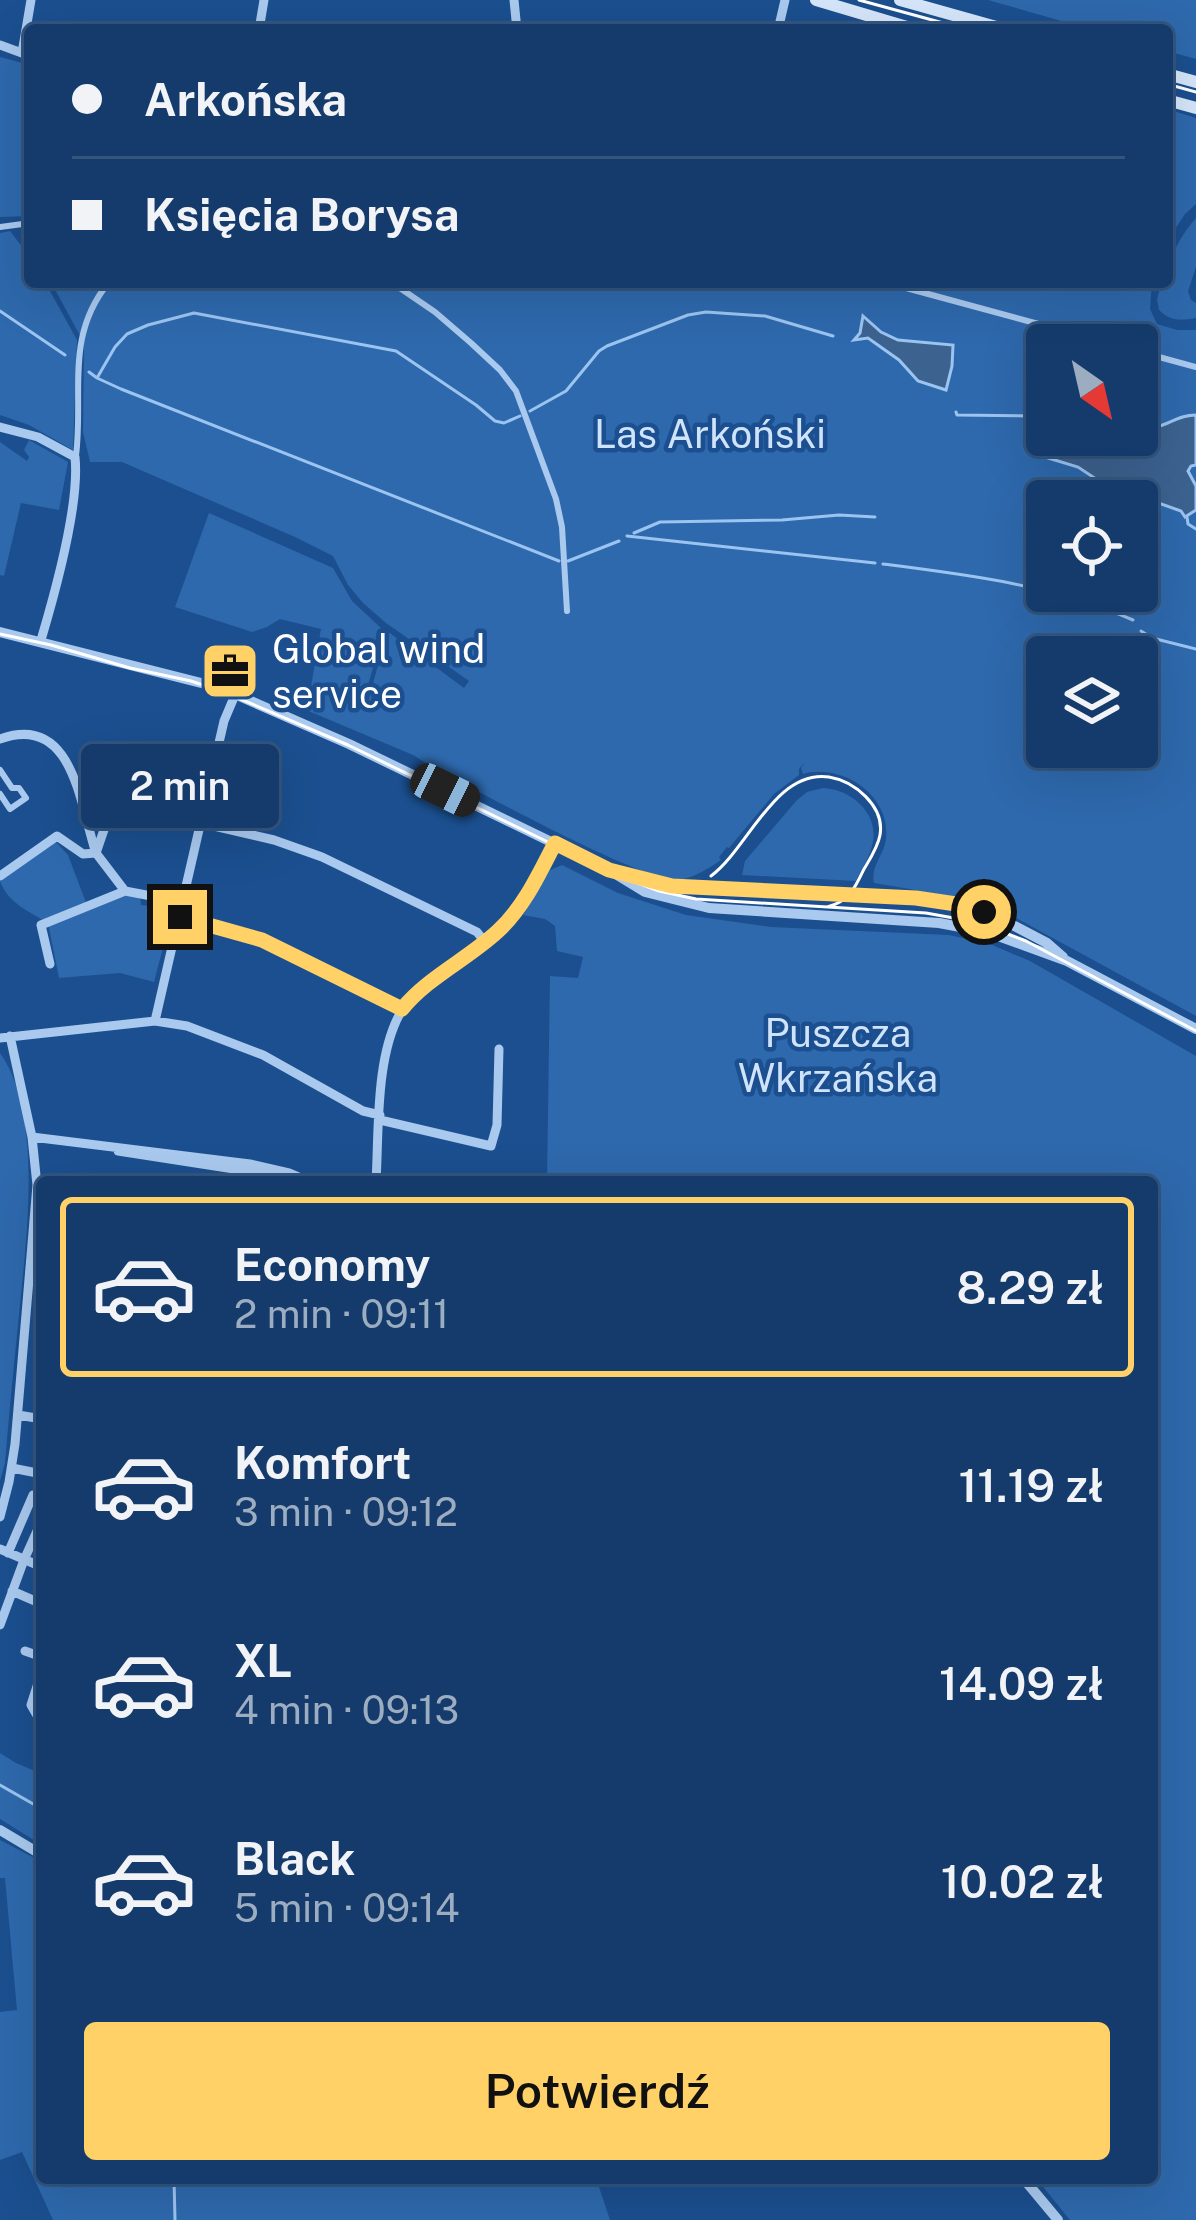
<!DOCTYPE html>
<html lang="pl">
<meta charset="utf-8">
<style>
:root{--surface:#143b6b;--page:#1d4271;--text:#f1f3f6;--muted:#9dadc1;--line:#33557e;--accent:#ffd166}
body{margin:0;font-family:"Public Sans",sans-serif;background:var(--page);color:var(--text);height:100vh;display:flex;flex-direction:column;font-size:45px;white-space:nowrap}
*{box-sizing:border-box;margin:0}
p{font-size:39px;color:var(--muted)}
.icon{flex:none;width:66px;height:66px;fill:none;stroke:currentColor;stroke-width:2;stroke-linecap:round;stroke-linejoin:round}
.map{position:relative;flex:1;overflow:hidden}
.panel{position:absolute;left:36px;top:1176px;width:1122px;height:1008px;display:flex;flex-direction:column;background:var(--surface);border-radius:12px;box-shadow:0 12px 48px #0002,0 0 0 3px var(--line)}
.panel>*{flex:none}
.hud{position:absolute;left:24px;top:24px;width:1149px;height:264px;border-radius:12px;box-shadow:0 12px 48px #0002,0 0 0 3px var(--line);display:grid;align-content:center;height:264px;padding:0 48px;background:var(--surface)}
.needle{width:78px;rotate:146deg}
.fabs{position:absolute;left:1026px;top:324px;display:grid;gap:24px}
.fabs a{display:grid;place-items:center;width:132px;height:132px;border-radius:12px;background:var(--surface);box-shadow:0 12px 48px #0002,0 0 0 3px var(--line);font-size:60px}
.end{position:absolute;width:54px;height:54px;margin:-27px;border:15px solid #ffd166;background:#111;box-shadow:0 0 0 6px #111}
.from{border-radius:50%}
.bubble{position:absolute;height:84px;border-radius:12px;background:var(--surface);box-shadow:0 12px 48px #0002,0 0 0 3px var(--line);font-size:39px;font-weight:600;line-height:84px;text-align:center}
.car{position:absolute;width:36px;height:72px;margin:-36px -18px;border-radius:15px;box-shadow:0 0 9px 3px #0007;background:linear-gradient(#222 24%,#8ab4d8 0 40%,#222 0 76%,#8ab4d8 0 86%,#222 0)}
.hud b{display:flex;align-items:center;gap:42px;height:114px;font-size:45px}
.hud b+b{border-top:3px solid var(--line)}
.hud i{width:30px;height:30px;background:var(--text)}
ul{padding:21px 0 0;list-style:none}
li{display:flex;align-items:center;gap:36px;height:180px;margin:0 24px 18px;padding:0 24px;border:6px solid transparent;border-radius:12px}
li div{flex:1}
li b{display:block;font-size:45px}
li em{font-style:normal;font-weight:600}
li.selected{border-color:var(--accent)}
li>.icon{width:108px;height:108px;stroke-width:1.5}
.primary-button{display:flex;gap:24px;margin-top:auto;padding:24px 48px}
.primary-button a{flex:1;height:138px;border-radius:12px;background:var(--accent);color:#111;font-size:48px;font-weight:600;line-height:138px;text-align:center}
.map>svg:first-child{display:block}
.green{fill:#2e69ad;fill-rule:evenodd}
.water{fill:#3c6290;stroke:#9cc4f0;stroke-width:3}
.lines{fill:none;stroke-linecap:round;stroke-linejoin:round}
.stream{stroke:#9cc4f0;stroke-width:3}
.pedestrian{stroke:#a9c9ee;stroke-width:6}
.minor{stroke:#a9c9ee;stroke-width:9}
.tertiary{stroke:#a9c9ee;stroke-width:10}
.secondary{stroke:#d6e6fa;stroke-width:12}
.tram{stroke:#fff;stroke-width:3}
.route{stroke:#ffd166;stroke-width:15}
.labels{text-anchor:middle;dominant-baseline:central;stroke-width:9;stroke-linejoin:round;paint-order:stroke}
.park-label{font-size:39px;fill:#cfe3fa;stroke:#1b4f8f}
.poi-label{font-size:39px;fill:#fff;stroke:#1b4f8f;text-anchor:start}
</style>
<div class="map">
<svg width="1196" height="2220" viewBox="0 0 1196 2220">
<rect width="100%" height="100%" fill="#1b4f8f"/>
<path class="green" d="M988,0H1196V59L1167,51V30H1093Z
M0,57L30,65V216L0,217Z
M1167,109L1196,118V204L1185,214L1167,241Z
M1196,218V267L1188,291L1191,300L1196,303V318C1180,321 1170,321 1159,310L1157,299L1162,282H1167C1167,259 1181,235 1196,218Z
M10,231L30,257V282H45L77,340L73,450L29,425L0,415V233Z
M51,282H1152L1150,309L1157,324L1177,330H1196V1016L1003,911L939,894L874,883C870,866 884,856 886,839C891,795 842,763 803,774L801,768L805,762L799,769V775L774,794L729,848L727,847L719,857L721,860C710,868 693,878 679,880C645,883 481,792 440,772L413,755L299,707L310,692L321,629L280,619L267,627L252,632L175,607L209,513L333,568L352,601L381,628L376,635L373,668L361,709L366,710L387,631L464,688L469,681L386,623L363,603L348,585L333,556L295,537L122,462H90L83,432L84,343ZM1047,345H1137V435H1047ZM1047,501H1137V591H1047ZM1047,657H1137V747H1047Z
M29,440L68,462L59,510L21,503L4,576L0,575V442L27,461L29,457L24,450Z
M823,788C851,789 881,814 872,846C869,858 861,870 856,881L742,875L745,861L797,800L807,792Z
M55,841L68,855L88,908L126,893L140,897L141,905L173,909L154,982L120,973L59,978L48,923C28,911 8,903 0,881Z
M562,865L618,893L686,915L771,927L949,935L990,944L1030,961L1196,1056V2220H1070L1036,2178H1152V1182H547L550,976L578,978L583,957L557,951L555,926L545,919L523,915L550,870Z
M0,1053C44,1115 26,1242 19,1315C14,1364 9,1414 5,1463L0,1481Z
M0,1753L16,1763L42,1774V1845L0,1819Z
M0,1840L42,1862V2178H596L610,2220H53L22,2152L0,2160V2012L17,2010L5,1878H0Z"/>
<path class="water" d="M863,316L881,332L898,340L953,345L952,366L946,390L918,381L899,360L868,338L854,340L860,333Z
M1047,415V435H1137V427C1166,432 1172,415 1196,415V465L1191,466L1188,471L1196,486V510L1185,517L1181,511L1102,483L1078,467L1048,458L1042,448L1047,426L1043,416Z"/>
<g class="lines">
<path class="stream" d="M0,311L65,355
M89,372L97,378L115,347L127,334L148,325L194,313L396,351L476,405L495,421L504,423L520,416
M97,378L121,389L559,561
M530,411L566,391L599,351L607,346L688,315L706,312L765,316L833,336
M956,412L957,415L1043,416
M1187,517L1188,524L1196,529
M634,533L660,522L782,520L839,515L875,517
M627,536L875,563
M568,561L619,541
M883,564C970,575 1051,585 1133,620
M1141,631L1152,638L1196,649
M0,1785L42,1809
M174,2178L175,2220"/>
<path class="pedestrian" d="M0,227L30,223
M391,282L435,312L471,343L500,370L516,391L556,499L562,527L567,611
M884,282L1116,345
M1137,351L1196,367
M76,456C84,392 64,337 109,282
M0,770L12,788H19L26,798L10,809L0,794"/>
<path class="minor" d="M514,0L517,30
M742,27L752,30
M259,30L264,0
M778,30L785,0
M0,45L30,56
M22,53L31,0
M0,427L38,437L75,457C80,505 55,593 41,640
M0,739C74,712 80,807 96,853L83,854L57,836L0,876
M78,787L100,790L106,824L96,853L125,891L183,902
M201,823L274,840L322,857L477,932L485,942
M180,917L262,940L402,1009
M50,964L41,925L125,891
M155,1021L224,721L235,695
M0,1038L155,1021L187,1026L263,1055L363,1111L380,1115
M380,1120L491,1146L497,1125L499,1049
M32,1137L250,1164L289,1173L310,1182
M118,1151L291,1178
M376,1182C379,1132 375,1054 402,1010C418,983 462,961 487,941C519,915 537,879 555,843
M18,1415L42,1419
M12,1468L42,1474
M0,1517L9,1482L15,1444L37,1185L32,1137L10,1036
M0,1549L42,1567
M8,1553L33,1495
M12,1591L42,1604
M0,1625L24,1560L42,1520
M25,1651L42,1657
M42,1671L31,1705L42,1724"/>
<path class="tertiary" d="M0,632L221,688L349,744L609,870L645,892L709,908L939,923L987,932L1067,961L1196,1029
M618,872L690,888H746L945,902L1005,921L1047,943L1063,957
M0,1830L42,1855
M1023,2178L1058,2220"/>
<path class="secondary" d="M816,0L917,30
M900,0L1007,30
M1167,74L1196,82
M1167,100L1196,108"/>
<path class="tram" d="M859,0L969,30
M1167,84L1196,92
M0,634L51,645L130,668L191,681L224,692L348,745L616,875L659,891L696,899L926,913L976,922L1026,941L1196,1031
M711,876C748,849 775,769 829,777C854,781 885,806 880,835C878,847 870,859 864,869C855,888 849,902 827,907"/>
</g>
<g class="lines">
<path class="route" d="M180,917L262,940L402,1009C428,977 468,959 498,931C524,907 539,874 555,843L609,870L672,886L916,898L956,904L984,912"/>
</g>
<defs>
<g id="office-square" transform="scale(3)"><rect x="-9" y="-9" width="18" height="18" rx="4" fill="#ffd166" stroke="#1b4f8f"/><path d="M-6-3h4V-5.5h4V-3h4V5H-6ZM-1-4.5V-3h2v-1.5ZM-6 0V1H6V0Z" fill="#111"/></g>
</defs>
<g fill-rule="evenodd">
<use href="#office-square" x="230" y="671"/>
</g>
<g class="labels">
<g class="park-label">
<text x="710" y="434">Las Arkoński</text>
<text x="838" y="1033">Puszcza<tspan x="838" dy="45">Wkrzańska</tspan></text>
</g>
<g class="poi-label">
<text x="272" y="649">Global wind<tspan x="272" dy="45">service</tspan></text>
</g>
</g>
</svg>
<div class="fabs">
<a><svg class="needle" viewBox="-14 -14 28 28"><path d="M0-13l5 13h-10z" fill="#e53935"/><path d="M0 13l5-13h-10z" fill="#9dadc1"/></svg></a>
<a><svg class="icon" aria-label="locate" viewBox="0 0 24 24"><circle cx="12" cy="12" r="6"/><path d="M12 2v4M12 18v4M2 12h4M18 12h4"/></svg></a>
<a><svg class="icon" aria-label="layers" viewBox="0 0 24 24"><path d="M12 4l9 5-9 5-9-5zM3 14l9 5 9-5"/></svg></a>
</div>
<i class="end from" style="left:984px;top:912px"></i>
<i class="end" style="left:180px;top:917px"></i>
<div class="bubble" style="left:81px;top:744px;width:198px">2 min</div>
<i class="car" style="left:445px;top:790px;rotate:116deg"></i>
<div class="hud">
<b><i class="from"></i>Arkońska</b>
<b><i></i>Księcia Borysa</b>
</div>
<section class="panel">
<ul>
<li class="selected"><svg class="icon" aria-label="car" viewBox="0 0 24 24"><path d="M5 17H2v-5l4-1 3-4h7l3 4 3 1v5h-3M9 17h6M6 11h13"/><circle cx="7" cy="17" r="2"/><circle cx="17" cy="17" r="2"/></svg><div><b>Economy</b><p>2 min · 09:11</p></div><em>8.29 zł</em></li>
<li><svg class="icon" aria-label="car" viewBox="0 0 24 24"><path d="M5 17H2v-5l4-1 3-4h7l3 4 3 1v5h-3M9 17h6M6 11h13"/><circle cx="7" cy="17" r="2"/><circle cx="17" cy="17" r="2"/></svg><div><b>Komfort</b><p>3 min · 09:12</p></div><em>11.19 zł</em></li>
<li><svg class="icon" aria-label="car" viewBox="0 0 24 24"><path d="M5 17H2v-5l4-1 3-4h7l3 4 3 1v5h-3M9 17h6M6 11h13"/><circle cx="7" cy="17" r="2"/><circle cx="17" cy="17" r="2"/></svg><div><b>XL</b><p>4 min · 09:13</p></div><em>14.09 zł</em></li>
<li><svg class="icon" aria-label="car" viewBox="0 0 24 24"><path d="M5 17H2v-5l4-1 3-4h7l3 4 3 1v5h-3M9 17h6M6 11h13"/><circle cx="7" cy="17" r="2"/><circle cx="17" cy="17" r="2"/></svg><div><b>Black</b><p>5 min · 09:14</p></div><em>10.02 zł</em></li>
</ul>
<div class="primary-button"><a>Potwierdź</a></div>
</section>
</div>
